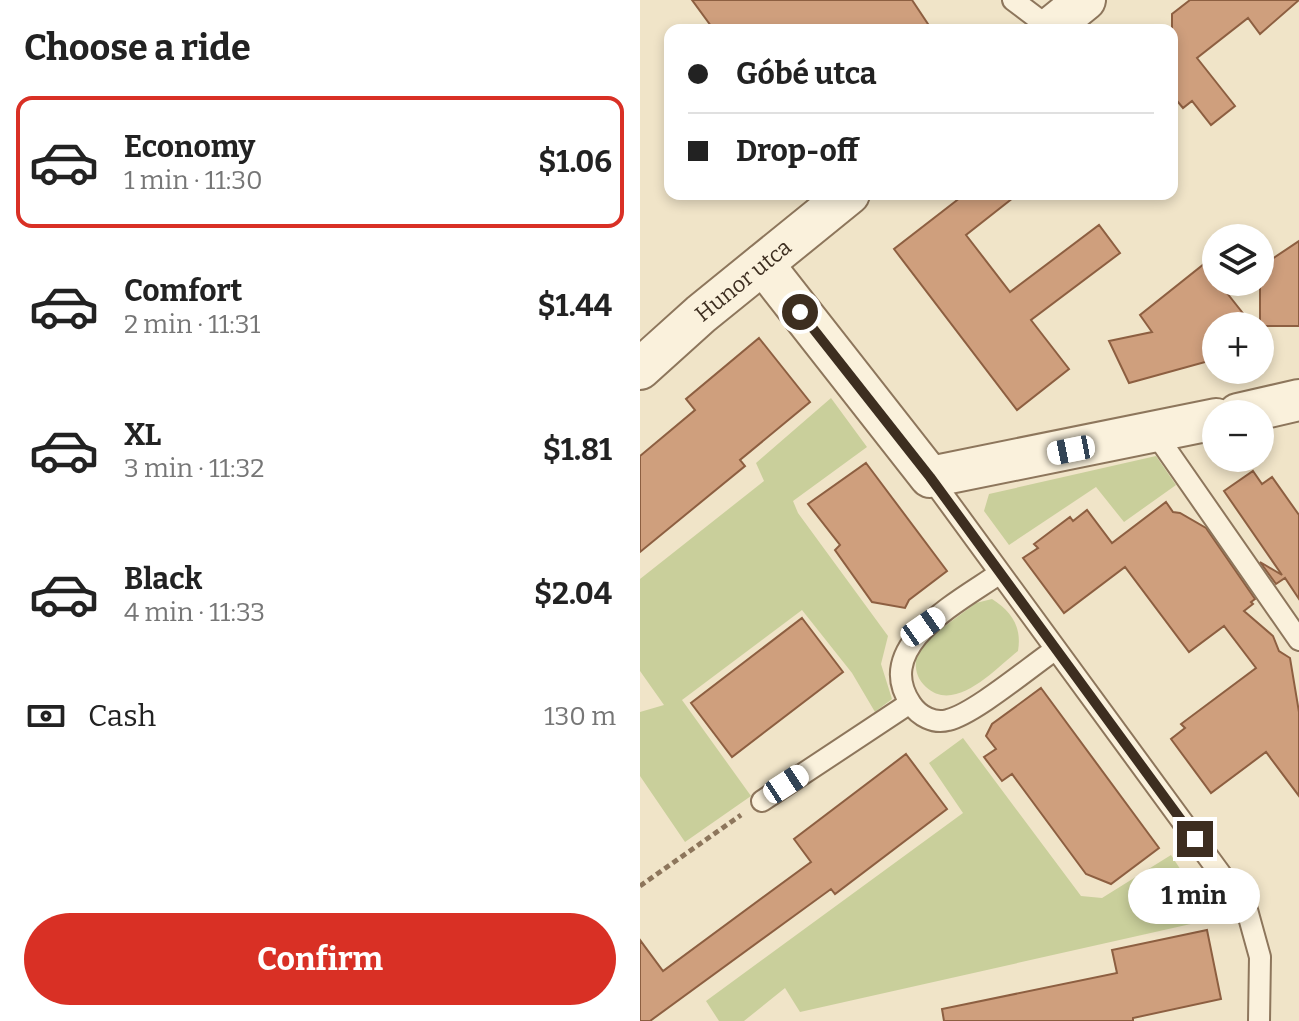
<!DOCTYPE html>
<meta charset="utf-8">
<style>
:root{--surface:#fff;--page:#f6f6f6;--text:#222;--muted:#767676;--line:#e0e0e0;--accent:#d93025}
body{margin:0;font-family:Bitter,serif;background:var(--page);color:var(--text);height:100vh;display:flex;flex-direction:column;font-size:30px;white-space:nowrap}
*{box-sizing:border-box;margin:0}
p{font-size:26px;color:var(--muted)}
.icon{flex:none;width:44px;height:44px;fill:none;stroke:currentColor;stroke-width:2;stroke-linecap:round;stroke-linejoin:round}
.map{position:relative;flex:1;overflow:hidden}
.details{display:flex;flex-direction:column;background:var(--surface);width:640px}
.details>*{flex:none}
.banner{position:absolute;left:24px;top:24px;width:514px;height:176px;border-radius:16px;box-shadow:0 4px 12px #0003;display:grid;align-content:center;height:176px;padding:0 24px;background:var(--surface)}
.controls{position:absolute;left:562px;top:224px;display:grid;gap:16px}
.controls a{display:grid;place-items:center;width:72px;height:72px;border-radius:50%;background:var(--surface);box-shadow:0 4px 12px #0003;font-size:40px}
.end{position:absolute;width:36px;height:36px;margin:-18px;border:10px solid #3d2e20;background:#fff;box-shadow:0 0 0 4px #fff}
.from{border-radius:50%}
.bubble{position:absolute;height:56px;border-radius:28px;background:var(--surface);box-shadow:0 4px 12px #0003;font-size:26px;font-weight:700;line-height:56px;text-align:center}
.car{position:absolute;width:24px;height:48px;margin:-24px -12px;border-radius:10px;box-shadow:0 0 6px 2px #0007;background:linear-gradient(#fff 24%,#345 0 40%,#fff 0 76%,#345 0 86%,#fff 0)}
.banner b{display:flex;align-items:center;gap:28px;height:76px;font-size:30px}
.banner b+b{border-top:2px solid var(--line)}
.banner i{width:20px;height:20px;background:var(--text)}
ul{padding:0;list-style:none}
li{display:flex;align-items:center;gap:24px;height:132px;margin:0 16px 12px;padding:0 8px;border:4px solid transparent;border-radius:16px}
li div{flex:1}
li b{display:block;font-size:30px}
li em{font-style:normal;font-weight:700}
li.on{border-color:var(--accent)}
li>.icon{width:72px;height:72px;stroke-width:1.5}
h2{padding:0 24px;font-size:36px;line-height:96px}
.pay{display:flex;align-items:center;gap:20px;height:88px;padding:0 24px;font-size:30px}
.pay p{margin-inline-start:auto}
.cta{display:flex;gap:16px;margin-top:auto;padding:16px 24px}
.cta a{flex:1;height:92px;border-radius:48px;background:var(--accent);color:#fff;font-size:32px;font-weight:700;line-height:92px;text-align:center}
main{display:flex;flex:1;min-height:0}
.map>svg:first-child{display:block}
.green{fill:#c9cf9b}
.building{fill:#cf9f7d;stroke:#8d5f41;stroke-width:2}
.lines{fill:none;stroke-linecap:round;stroke-linejoin:round}
.service-casing{stroke:#8d765c;stroke-width:24}
.minor-casing{stroke:#8d765c;stroke-width:44}
.path{stroke:#8d765c;stroke-width:5;stroke-dasharray:6 4;stroke-linecap:butt}
.service{stroke:#faf1dc;stroke-width:20}
.minor{stroke:#faf1dc;stroke-width:40}
.route{stroke:#3d2e20;stroke-width:10}
.labels{text-anchor:middle;dominant-baseline:central;stroke-width:6;stroke-linejoin:round;paint-order:stroke}
.street-label{font-size:22px;fill:#3d2e20;stroke:#f7eed8}
</style>
<main>
<section class="details">
<h2>Choose a ride</h2>
<ul>
<li class="on"><svg class="icon" aria-label="car" viewBox="0 0 24 24"><path d="M5 17H2v-5l4-1 3-4h7l3 4 3 1v5h-3M9 17h6M6 11h13"/><circle cx="7" cy="17" r="2"/><circle cx="17" cy="17" r="2"/></svg><div><b>Economy</b><p>1 min · 11:30</p></div><em>$1.06</em></li>
<li><svg class="icon" aria-label="car" viewBox="0 0 24 24"><path d="M5 17H2v-5l4-1 3-4h7l3 4 3 1v5h-3M9 17h6M6 11h13"/><circle cx="7" cy="17" r="2"/><circle cx="17" cy="17" r="2"/></svg><div><b>Comfort</b><p>2 min · 11:31</p></div><em>$1.44</em></li>
<li><svg class="icon" aria-label="car" viewBox="0 0 24 24"><path d="M5 17H2v-5l4-1 3-4h7l3 4 3 1v5h-3M9 17h6M6 11h13"/><circle cx="7" cy="17" r="2"/><circle cx="17" cy="17" r="2"/></svg><div><b>XL</b><p>3 min · 11:32</p></div><em>$1.81</em></li>
<li><svg class="icon" aria-label="car" viewBox="0 0 24 24"><path d="M5 17H2v-5l4-1 3-4h7l3 4 3 1v5h-3M9 17h6M6 11h13"/><circle cx="7" cy="17" r="2"/><circle cx="17" cy="17" r="2"/></svg><div><b>Black</b><p>4 min · 11:33</p></div><em>$2.04</em></li>
</ul>
<div class="pay"><svg class="icon" aria-label="cash" viewBox="0 0 24 24"><path d="M3 7h18v10H3z"/><circle cx="12" cy="12" r="2"/></svg>Cash<p>130 m</p></div>
<div class="cta"><a>Confirm</a></div>
</section>
<div class="map">
<svg width="659" height="1021" viewBox="0 0 659 1021">
<rect width="100%" height="100%" fill="#f0e4c8"/>
<path class="green" d="M191,398L227,447L153,501L158,513L248,636L241,664L252,699L235,712L212,673L162,610L42,700L111,796L45,842L0,776V712L24,705L0,671V579L124,481L116,463Z
M516,456L536,485L484,522L456,487L369,545L344,511L349,494Z
M352,599C372,612 382,627 378,651C355,669 315,714 286,687C273,675 275,662 278,646L336,603Z
M323,738L441,896L462,898L531,855L573,919L160,1012L145,988L104,1021H79L66,1001L323,813L289,763Z"/>
<path class="building" d="M52,0H272L292,30H74Z
M550,0H659L620,34L608,18L557,58L595,106L571,125L552,101L543,108L532,95V14Z
M325,194H378L326,235L370,292L459,225L480,253L391,320L429,369L377,410L254,249Z
M659,241V326H620V267Z
M564,264L613,326H576V359L489,383L469,341L512,332L500,315Z
M119,338L170,402L100,460L105,466L0,552V456L55,410L46,399Z
M226,463L307,571L269,600L265,608L232,602L195,550L200,545L168,504Z
M613,471L622,484L632,477L659,515V599L645,578L636,584L620,562L642,575L584,491Z
M526,502L533,512L540,513L566,528L615,599L611,602L613,604L604,611L633,636L639,651L650,658L659,712V796L626,752L571,793L531,739L545,728L541,724L616,668L584,626L549,652L485,567L424,613L383,558L398,548L394,544L430,517L433,521L447,510L472,543Z
M162,618L203,672L92,757L51,703Z
M401,688L519,848L471,884L446,874L372,774L362,781L344,757L356,749L346,736L352,724Z
M266,754L307,809L195,894L191,889L10,1021H0V940L23,971L171,862L154,839Z
M567,930L581,999L493,1018V1021H304L302,1009L477,973L472,950Z"/>
<g class="lines">
<g class="service-casing">
<path id="service" d="M373,0L410,28
M515,433L659,640
M290,477L607,910L620,957L619,1021
M360,573C322,600 231,645 271,704C279,716 294,724 308,720C334,714 391,666 416,649
M122,801L270,703"/>
</g>
<g class="minor-casing">
<g id="minor">
<path d="M408,30L445,0"/>
<path d="M123,264L290,477L576,419"/>
<path id="s1" d="M0,369L61,314L209,194"/>
<path d="M598,414L659,400"/>
</g>
</g>
<path class="path" d="M0,886L101,815"/>
<use href="#service" class="service"/>
<use href="#minor" class="minor"/>
</g>
<g class="lines">
<path class="route" d="M160,312L290,477L555,839"/>
</g>
<g class="labels">
<g class="street-label">
<text stroke="none"><textPath href="#s1" startOffset="136">Hunor utca</textPath></text>
</g>
</g>
</svg>
<div class="controls">
<a><svg class="icon" aria-label="layers" viewBox="0 0 24 24"><path d="M12 4l9 5-9 5-9-5zM3 14l9 5 9-5"/></svg></a>
<a>+</a>
<a>−</a>
</div>
<i class="end from" style="left:160px;top:312px"></i>
<i class="end" style="left:555px;top:839px"></i>
<div class="bubble" style="left:488px;top:868px;width:132px">1 min</div>
<i class="car" style="left:431px;top:450px;rotate:259deg"></i>
<i class="car" style="left:283px;top:627px;rotate:55deg"></i>
<i class="car" style="left:146px;top:784px;rotate:57deg"></i>
<div class="banner">
<b><i class="from"></i>Góbé utca</b>
<b><i></i>Drop-off</b>
</div>
</div>
</main>
